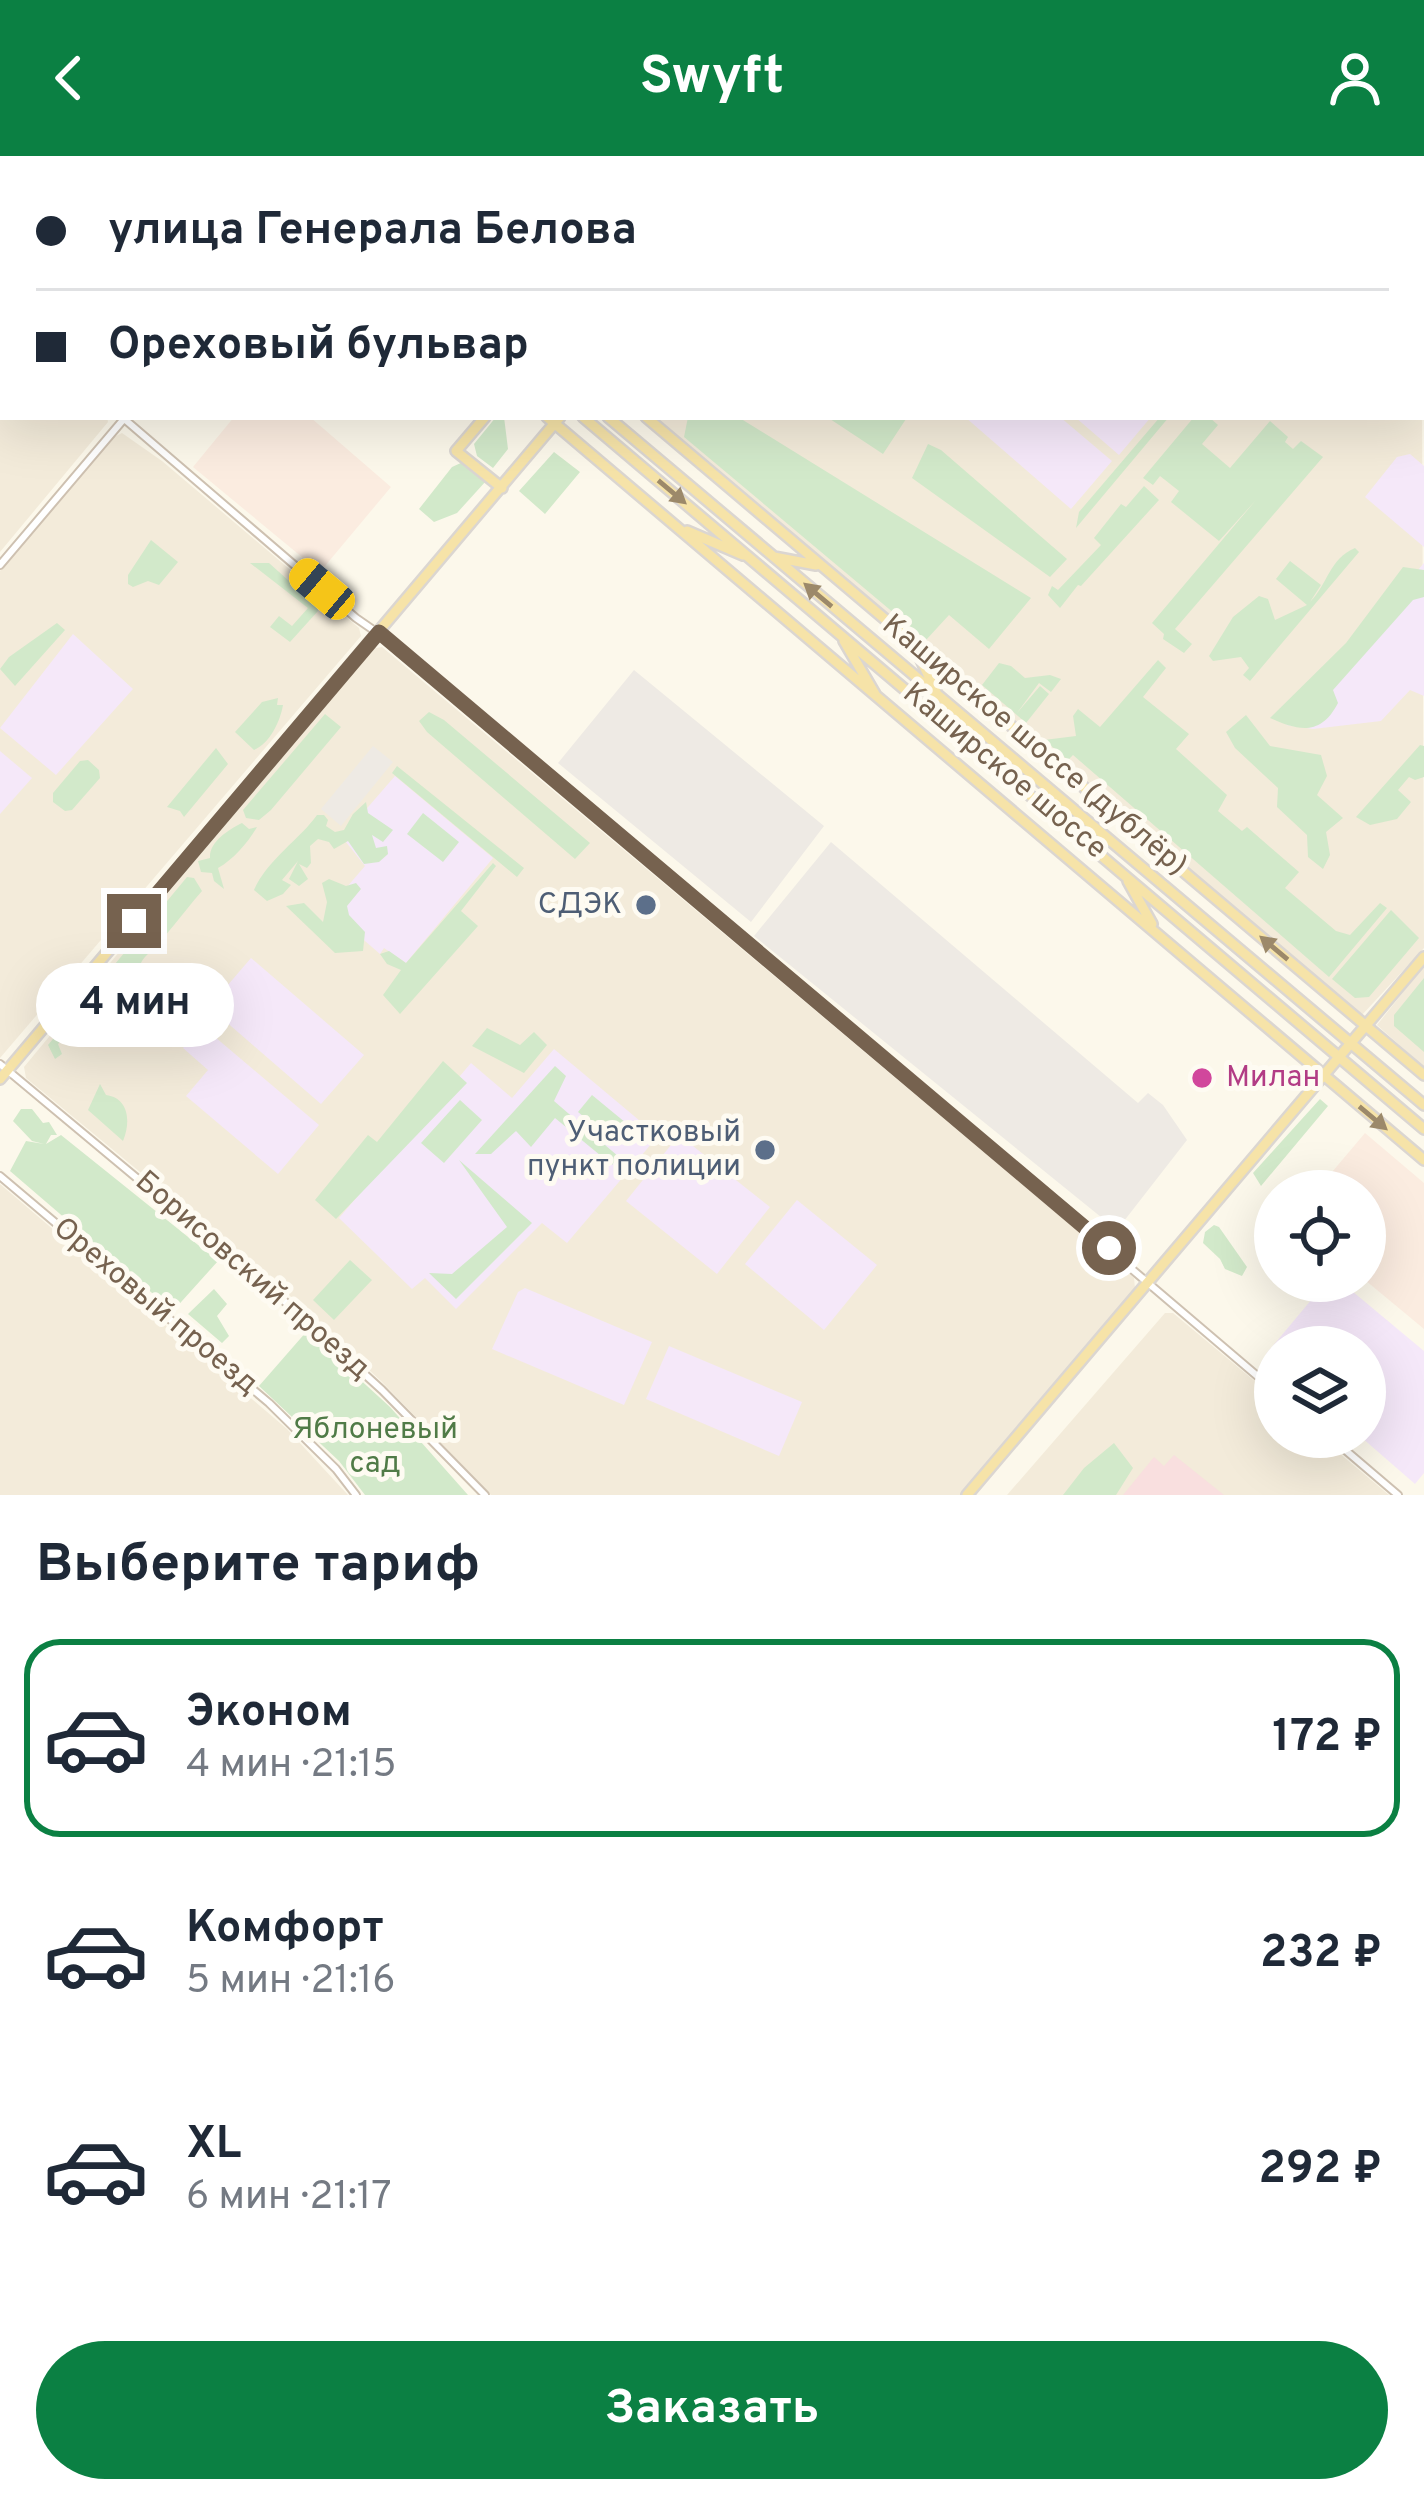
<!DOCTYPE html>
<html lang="ru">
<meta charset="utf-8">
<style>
:root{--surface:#fff;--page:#f2f2f3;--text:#1f2937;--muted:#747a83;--line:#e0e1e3;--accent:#0b8043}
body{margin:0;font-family:Overpass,sans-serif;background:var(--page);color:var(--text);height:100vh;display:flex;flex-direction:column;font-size:45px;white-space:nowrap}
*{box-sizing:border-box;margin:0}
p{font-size:39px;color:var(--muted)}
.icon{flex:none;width:66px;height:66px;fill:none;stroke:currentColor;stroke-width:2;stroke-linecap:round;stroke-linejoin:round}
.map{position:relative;height:1339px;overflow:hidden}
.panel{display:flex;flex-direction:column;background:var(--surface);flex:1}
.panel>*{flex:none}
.hud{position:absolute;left:0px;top:0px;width:1425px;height:264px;box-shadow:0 12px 48px #0002;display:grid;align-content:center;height:264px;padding:0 36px;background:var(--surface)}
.buttons{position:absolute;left:1254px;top:1014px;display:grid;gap:24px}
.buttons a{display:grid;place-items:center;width:132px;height:132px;border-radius:50%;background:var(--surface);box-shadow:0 12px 48px #0002;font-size:60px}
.end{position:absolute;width:54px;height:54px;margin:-27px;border:15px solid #76624f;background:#fff;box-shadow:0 0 0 6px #fff}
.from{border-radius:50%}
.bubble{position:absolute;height:84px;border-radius:42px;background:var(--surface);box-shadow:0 12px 48px #0002;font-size:39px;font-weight:700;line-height:84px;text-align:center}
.car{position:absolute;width:36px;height:72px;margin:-36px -18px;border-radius:15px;box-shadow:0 0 9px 3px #0007;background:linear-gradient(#f5c518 24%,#345 0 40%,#f5c518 0 76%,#345 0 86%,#f5c518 0)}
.hud b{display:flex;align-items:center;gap:42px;height:114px;font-size:45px}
.hud b+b{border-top:3px solid var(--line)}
.hud i{width:30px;height:30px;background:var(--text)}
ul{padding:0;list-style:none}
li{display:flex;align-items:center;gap:36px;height:198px;margin:0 24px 18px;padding:0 12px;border:6px solid transparent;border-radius:36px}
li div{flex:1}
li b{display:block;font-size:45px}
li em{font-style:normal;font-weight:700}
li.current{border-color:var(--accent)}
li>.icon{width:108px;height:108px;stroke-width:1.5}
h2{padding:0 36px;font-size:54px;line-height:144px}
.button{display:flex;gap:24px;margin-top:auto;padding:24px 36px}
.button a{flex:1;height:138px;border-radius:72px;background:var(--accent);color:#fff;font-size:48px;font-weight:700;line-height:138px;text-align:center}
header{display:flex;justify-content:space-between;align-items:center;height:156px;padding:0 36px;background:var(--accent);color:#fff;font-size:54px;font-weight:700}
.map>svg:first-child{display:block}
.residential{fill:#f3ebda}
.commercial{fill:#fbece0}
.industrial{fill:#eeeae4}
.education{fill:#f5e8f9}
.medical{fill:#f9dfdf}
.green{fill:#d2e9ca}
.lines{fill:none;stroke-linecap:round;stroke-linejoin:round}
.minor-casing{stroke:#cec1b1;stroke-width:10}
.major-casing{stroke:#dbd6d1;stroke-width:14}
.minor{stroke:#fff;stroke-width:6}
.major{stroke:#f6e3a8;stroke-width:9}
.oneway{fill:#9c896a}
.route{stroke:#76624f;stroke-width:15}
.service-dot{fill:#5c6f8a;stroke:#fefbf2;stroke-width:4.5}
.hotel-dot{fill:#d1479c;stroke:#fefbf2;stroke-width:4.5}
.labels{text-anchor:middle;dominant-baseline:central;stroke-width:10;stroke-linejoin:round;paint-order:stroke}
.street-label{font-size:30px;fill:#76624f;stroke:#fefbf2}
.service-label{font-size:30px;fill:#4e5e75;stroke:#fefbf2;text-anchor:end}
.hotel-label{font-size:30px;fill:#b23c85;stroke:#fefbf2;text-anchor:start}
.park-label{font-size:30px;fill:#507b47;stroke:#fefbf2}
</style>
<header><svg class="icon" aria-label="back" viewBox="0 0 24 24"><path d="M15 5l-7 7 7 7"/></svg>Swyft<svg class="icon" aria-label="person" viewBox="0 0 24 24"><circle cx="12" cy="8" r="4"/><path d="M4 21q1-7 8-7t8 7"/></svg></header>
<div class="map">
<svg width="1424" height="1339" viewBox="0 0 1424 1339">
<rect width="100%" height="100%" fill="#fcf8eb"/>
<path class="residential" d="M0,170L3,261H107L108,266L0,396Z
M1422,239L1424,792L1362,859L653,261H1422Z
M122,277L162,305L359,472L361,480L0,902V415L112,282Z
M382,491L1134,1122L1135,1132L962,1339H491L381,1225L289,1139L26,922L24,911L370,493Z
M1424,810V911L1377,869Z
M0,1028L287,1273L348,1339H0Z
M1165,1157H1173L1275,1242V1281H1320L1389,1339H1007Z"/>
<path class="commercial" d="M234,261H310L391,331L320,416L193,311Z
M1365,977L1424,1027V1173L1365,1124V1035H1316Z"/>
<path class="industrial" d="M634,514L824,670L751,766L558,607Z
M373,590L393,606L341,670L321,653Z
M831,686L1138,947L1148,937L1163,949L1187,984L1117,1074L754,780Z"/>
<path class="education" d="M965,261H1060L1112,305L1071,353Z
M1075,261H1151L1119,299Z
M1410,298L1424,310V391L1365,341L1397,301Z
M1424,407V540L1410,534L1381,565L1313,573L1286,569Z
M73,478L133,533L56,619L0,572Z
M0,595L32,622L0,658Z
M395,620L493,702L406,807L384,792L380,798L328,753L365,710L342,681Z
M251,802L364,899L321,948L209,851Z
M202,870L319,969L278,1018L186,940L208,914L183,892Z
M554,893L658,980L567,1087L542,1067L456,1153L425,1122L412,1133L339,1062L471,907L512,942Z
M679,979L770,1051L717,1118L626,1045Z
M797,1044L877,1109L824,1174L745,1108Z
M1327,1125H1340L1424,1195V1317L1415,1328L1361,1281H1365V1191H1275V1206L1266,1198Z
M525,1132L652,1186L624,1249L492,1193L518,1136Z
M669,1190L802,1246L779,1300L646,1243Z"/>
<path class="medical" d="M1174,1299L1224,1339H1123L1154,1301L1164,1310Z"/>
<path class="green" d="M496,261H504L508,293L493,312L477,300L474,288Z
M688,261H738L1031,442L989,493L949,459L926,484L684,281Z
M827,261H903L906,263L883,298Z
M1160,261H1169L1076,372L1079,356Z
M1194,261H1209L1218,269L1202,288L1230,312L1270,265L1288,281L1285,286L1293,293L1301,285L1323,301L1175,473L1192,488L1184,497L1163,483L1164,478L1152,467L1256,344L1219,385L1171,346L1179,335L1160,320L1153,329L1143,322Z
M928,288L941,294L1067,403L1050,421L912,322Z
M554,296L580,316L545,358L519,335Z
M463,306L486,325L457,357L434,366L419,353L452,311Z
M1144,330L1159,344L1081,430L1078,429L1060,452L1048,439L1052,430L1058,434L1101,389L1094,382L1121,348L1126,351Z
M151,384L178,406L159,429L148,425L133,431L128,428V419Z
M1355,392L1359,396L1250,525L1243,519L1249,512L1241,501L1213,505L1209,500L1233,461L1259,440L1268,443L1275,464L1307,449L1276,423L1290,405L1321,429L1310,446C1328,428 1329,403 1355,392Z
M250,407H269L317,450L318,455L290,486L270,471L279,460L292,470L308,452Z
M1403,411L1424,414V441L1413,444L1333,534L1338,547C1321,580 1299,575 1270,562L1346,487Z
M57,467L65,474L15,530L0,513L9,501Z
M1158,504L1166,512L1143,541L1189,578L1176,593L1227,639L1218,655L1242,675L1247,671L1299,716L1285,732L1336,775L1350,779L1380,747L1387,752L1329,821L1073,599L1068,604L1044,584L1076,580L1073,560L1078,553L1100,571Z
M999,507L1011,510L1025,522L1050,519L1061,523L1051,536L1039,527L1017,557L1040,530L1049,538L1026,567L982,529Z
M278,542L277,549H283C280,566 270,587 254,594L235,576L262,546Z
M429,556L444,564L590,687L575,703L427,576L419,565Z
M325,558L341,571L271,654L259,664L246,662L243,654Z
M1246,559L1270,590L1321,599L1327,620L1317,639L1343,662L1326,676L1330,699L1323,713L1308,701L1307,679L1277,651L1278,632L1235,592L1226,576Z
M1420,589L1424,590V621L1415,624L1409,621L1398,634L1411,646L1397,663L1370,669L1356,661Z
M216,592L228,608L184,661L180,655L167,651Z
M88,604L99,614L100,622L72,654L65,655L53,646V637L80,605Z
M397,610L524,712L517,721L392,617Z
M366,646L368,657L393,674L383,686L372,679L376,692L387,690L388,698L379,706L364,708L348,685L334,693L329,686L318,683L310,690L311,707L307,712L299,708L308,723L299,730L289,723L298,705L282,724L291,729L283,738L267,745L254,734C267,704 301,682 317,659H324L328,664L326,670L335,676L344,674L353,658Z
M423,657L459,686L443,706L407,678Z
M242,667L249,673L257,671C249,685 233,704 218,712L224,733L214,725L212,717L201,716L198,705L210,702C209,686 228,674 242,667Z
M493,707L496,710L461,755L478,770L400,858L383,839L401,814L387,808L380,798L389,795L406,807Z
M187,721L194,722L202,735C182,758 166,781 145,801C140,806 140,812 135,817C128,822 124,820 116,820L110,828L113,838C108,852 95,860 87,875L64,882L58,888L62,898L55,903L48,889Z
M329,723L346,730L356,727L361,733L347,750L349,759L365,776L363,795L335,797L286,750L304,747L323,766L327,746L322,727Z
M1391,754L1419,782L1369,841L1355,842L1332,823Z
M1424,822V896L1394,870V859Z
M487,872L520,889L534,876L547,889L524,917L472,890Z
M443,905L467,927L336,1063L315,1044L368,979L377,986Z
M555,910L566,920L554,945L619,1001L612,1009L555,962L531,991L516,975L491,998H475Z
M100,928L106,939C129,942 131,966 123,985L88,954Z
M592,939L626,967L612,984L578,956Z
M1320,943L1328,950L1261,1030L1253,1017Z
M460,944L482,964L444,1007L421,987Z
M21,953H32L43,967L49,966L57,979H51L46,988L61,979L218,1105L173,1155L10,1015L26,985L44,988L32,985L13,965Z
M459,1004L532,1067L456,1143L429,1117L452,1118L507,1071Z
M1214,1069L1219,1071L1247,1111L1242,1120L1225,1113L1220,1103L1203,1087L1205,1076Z
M350,1104L372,1124L334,1164L313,1144Z
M214,1133L227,1148L217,1160L229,1180L222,1187L188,1158Z
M307,1175L390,1251L468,1339H365L339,1305L259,1230Z
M1114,1287L1133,1312L1116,1339H1063L1084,1312Z"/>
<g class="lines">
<g class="minor-casing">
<path id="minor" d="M1153,0L1156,3
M0,160L3,163
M1422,229L1424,230
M122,261L356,462L395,489L532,603L1275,1235
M0,409L123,264
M0,908L282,1143L382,1234L485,1339
M0,1020L269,1247L336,1313L356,1339
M1330,1281L1398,1339"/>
</g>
<g class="major-casing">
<path id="major" d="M239,0L242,3
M273,0L276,3
M307,0L313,3
M334,0L338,3
M776,3L779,0
M485,261L456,295L502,332
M547,261L1424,1004
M583,261L1424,973
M608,261L1424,949
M646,261L1424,919
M687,375L743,399
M774,401L816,409
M844,485L875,538
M918,497L936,536
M1128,725L1152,768
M0,923L560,261
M967,1339L1424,801"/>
</g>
<use href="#minor" class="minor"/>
<use href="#major" class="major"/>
</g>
<defs><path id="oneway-solid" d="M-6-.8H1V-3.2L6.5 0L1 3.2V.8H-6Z" transform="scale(3)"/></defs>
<g class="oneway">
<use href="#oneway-solid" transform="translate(672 336) rotate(40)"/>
<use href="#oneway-solid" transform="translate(818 439) rotate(-140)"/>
<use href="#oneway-solid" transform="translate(1274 792) rotate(-140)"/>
<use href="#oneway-solid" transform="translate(1373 962) rotate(40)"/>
</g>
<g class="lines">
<path class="route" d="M134,765L379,476L1109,1092"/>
</g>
<g class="service-dot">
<circle cx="646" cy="749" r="12"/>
<circle cx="765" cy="994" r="12"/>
</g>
<circle class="hotel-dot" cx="1202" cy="922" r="12"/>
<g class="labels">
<g class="street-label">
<text transform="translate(1034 590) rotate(40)">Каширское шоссе (дублёр)</text>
<text transform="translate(1004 616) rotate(40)">Каширское шоссе</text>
<text transform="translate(252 1120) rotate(41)">Борисовский проезд</text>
<text transform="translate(155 1151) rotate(40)">Ореховый проезд</text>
</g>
<g class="service-label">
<text x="622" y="749">СДЭК</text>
<text x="741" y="977">Участковый<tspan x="741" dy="34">пункт полиции</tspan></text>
</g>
<g class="hotel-label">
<text x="1226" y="922">Милан</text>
</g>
<g class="park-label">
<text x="375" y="1274">Яблоневый<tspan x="375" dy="34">сад</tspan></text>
</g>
</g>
</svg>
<div class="buttons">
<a><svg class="icon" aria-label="locate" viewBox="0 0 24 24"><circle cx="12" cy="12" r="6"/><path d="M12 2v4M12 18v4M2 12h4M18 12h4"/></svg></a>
<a><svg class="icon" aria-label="layers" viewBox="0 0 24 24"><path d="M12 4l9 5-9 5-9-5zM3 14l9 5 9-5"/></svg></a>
</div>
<i class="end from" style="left:1109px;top:1092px"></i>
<i class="end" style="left:134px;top:765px"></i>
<div class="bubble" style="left:36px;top:807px;width:198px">4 мин</div>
<i class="car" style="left:322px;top:433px;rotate:310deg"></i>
<div class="hud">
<b><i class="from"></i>улица Генерала Белова</b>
<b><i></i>Ореховый бульвар</b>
</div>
</div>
<section class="panel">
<h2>Выберите тариф</h2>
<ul>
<li class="current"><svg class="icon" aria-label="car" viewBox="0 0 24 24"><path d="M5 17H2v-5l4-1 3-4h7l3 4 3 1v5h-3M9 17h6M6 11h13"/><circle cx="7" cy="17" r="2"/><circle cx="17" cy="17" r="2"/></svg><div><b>Эконом</b><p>4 мин · 21:15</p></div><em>172 ₽</em></li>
<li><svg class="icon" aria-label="car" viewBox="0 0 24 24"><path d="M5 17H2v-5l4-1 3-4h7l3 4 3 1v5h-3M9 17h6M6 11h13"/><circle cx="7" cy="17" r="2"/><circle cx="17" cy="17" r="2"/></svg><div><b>Комфорт</b><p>5 мин · 21:16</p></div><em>232 ₽</em></li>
<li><svg class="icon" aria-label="car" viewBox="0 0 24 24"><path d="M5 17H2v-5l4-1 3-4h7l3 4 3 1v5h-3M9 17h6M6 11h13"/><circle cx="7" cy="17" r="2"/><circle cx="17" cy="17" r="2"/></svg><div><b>XL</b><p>6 мин · 21:17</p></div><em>292 ₽</em></li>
</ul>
<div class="button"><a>Заказать</a></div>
</section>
